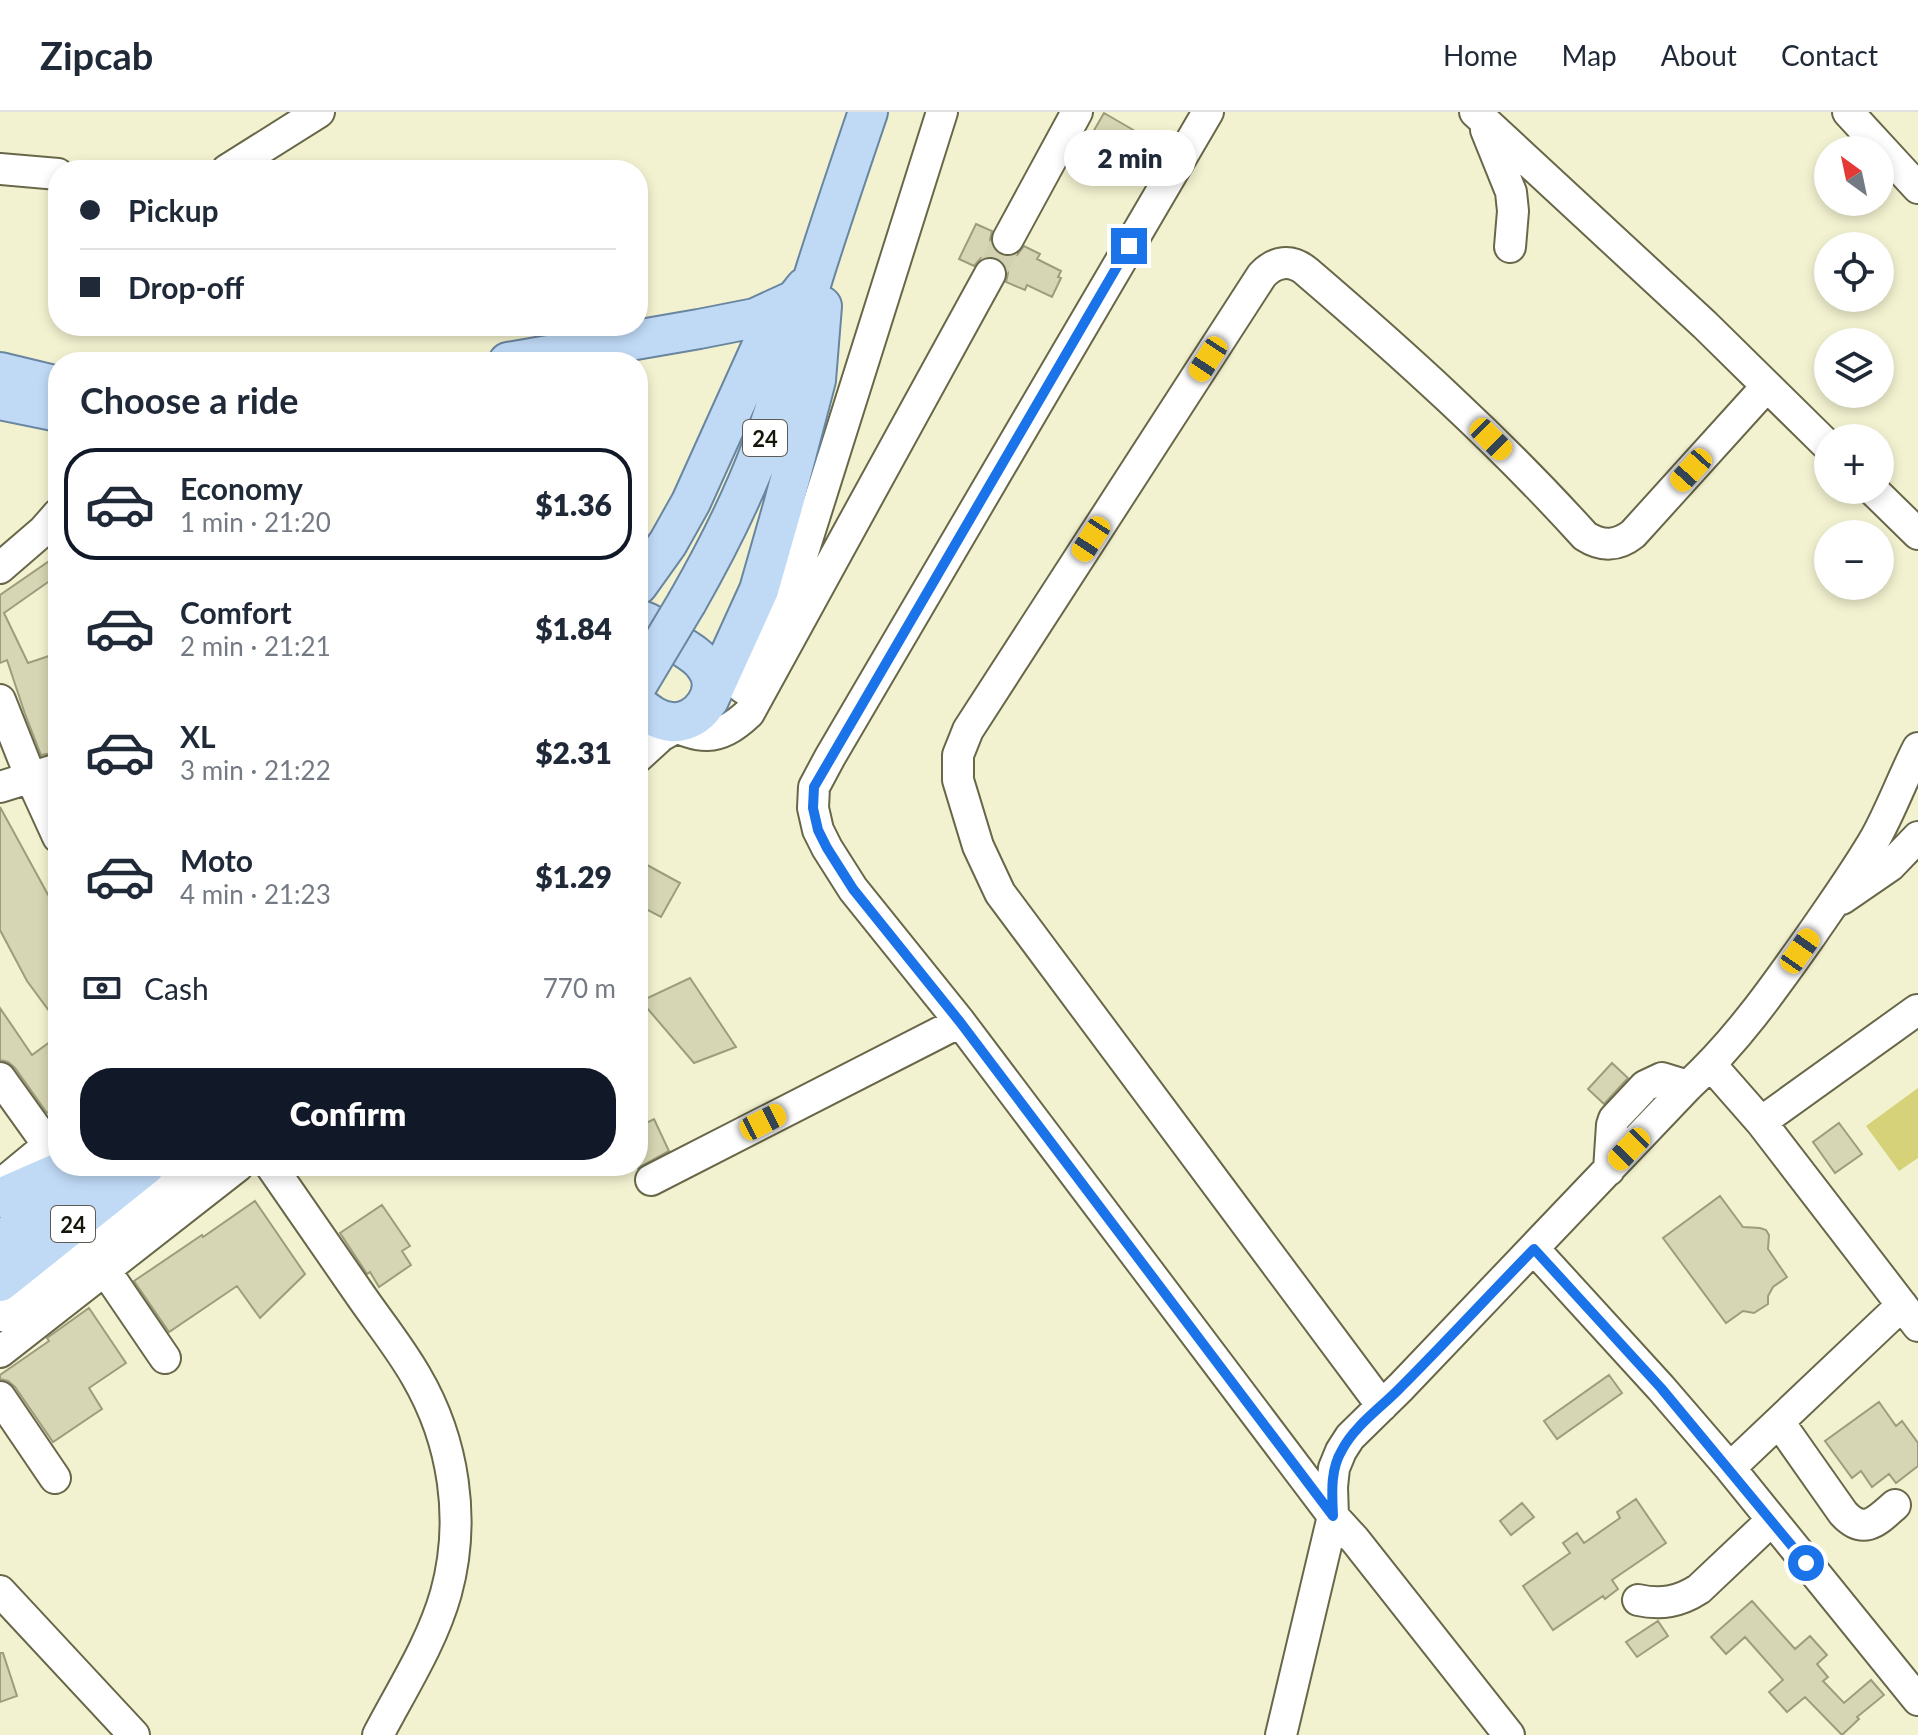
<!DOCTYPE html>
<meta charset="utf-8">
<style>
:root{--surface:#fff;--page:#f2f2f3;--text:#1f2937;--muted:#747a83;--line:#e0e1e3;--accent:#111827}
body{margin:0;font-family:Lato,sans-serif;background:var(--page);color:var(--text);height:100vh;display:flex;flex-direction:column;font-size:30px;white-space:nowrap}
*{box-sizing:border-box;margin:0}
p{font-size:26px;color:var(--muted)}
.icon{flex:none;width:44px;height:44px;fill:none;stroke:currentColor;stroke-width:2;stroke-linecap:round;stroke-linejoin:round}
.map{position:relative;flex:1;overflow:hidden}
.details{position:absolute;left:48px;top:240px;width:600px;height:824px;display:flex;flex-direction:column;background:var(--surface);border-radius:32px;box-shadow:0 4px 12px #0003}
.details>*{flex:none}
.banner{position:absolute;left:48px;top:48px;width:600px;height:176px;border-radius:32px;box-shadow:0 4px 12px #0003;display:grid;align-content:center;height:176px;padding:0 32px;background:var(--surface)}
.needle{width:52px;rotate:327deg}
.buttons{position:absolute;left:1814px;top:24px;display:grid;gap:16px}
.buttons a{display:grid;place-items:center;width:80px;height:80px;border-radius:50%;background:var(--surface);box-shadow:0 4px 12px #0003;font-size:40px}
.end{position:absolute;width:36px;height:36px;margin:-18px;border:10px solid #1a73e8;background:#fff;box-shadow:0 0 0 4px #fff}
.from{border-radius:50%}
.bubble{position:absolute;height:56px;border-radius:28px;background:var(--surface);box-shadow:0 4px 12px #0003;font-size:26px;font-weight:800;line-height:56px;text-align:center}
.car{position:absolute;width:24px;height:48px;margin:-24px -12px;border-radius:10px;box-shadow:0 0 6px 2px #0007;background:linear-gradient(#f5c518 24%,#345 0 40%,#f5c518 0 76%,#345 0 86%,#f5c518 0)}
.banner b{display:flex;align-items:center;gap:28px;height:76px;font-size:30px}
.banner b+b{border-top:2px solid var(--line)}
.banner i{width:20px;height:20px;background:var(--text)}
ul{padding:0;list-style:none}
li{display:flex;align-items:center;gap:24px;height:112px;margin:0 16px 12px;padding:0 16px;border:4px solid transparent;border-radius:32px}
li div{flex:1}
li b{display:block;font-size:30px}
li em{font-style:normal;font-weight:800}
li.on{border-color:var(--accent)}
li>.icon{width:72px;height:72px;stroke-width:1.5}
h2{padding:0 32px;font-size:36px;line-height:96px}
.pay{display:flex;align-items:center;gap:20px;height:88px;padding:0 32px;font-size:30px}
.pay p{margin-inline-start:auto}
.button{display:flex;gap:16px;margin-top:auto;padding:16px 32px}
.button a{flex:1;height:92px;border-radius:32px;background:var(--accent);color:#fff;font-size:32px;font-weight:800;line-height:92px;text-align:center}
header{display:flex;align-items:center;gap:48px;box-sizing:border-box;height:112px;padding:0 40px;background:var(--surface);border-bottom:2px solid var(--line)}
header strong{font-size:38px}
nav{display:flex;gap:44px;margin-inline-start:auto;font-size:28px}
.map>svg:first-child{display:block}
.garden{fill:#d5d279}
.building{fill:#d6d6b4;stroke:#9d9d7d;stroke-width:2}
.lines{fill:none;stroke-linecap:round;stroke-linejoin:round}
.minor-tunnel{stroke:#d2d1b2;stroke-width:30;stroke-dasharray:30 15;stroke-linecap:butt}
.minor-casing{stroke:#686749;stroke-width:34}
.major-casing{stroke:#6986a0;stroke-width:42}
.minor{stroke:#fff;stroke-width:30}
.major{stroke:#c0daf6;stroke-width:38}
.major-bridge-casing{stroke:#6986a0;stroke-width:42;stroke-linecap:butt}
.major-bridge{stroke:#c0daf6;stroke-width:38}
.route{stroke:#1a73e8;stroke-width:10}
.labels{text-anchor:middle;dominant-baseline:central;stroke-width:7;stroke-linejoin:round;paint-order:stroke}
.shield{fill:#fff;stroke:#5c5c54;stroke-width:2}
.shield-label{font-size:22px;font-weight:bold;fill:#16160a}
</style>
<header>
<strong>Zipcab</strong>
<nav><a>Home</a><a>Map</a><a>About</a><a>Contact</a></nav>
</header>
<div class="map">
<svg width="1918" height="1623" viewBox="0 0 1918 1623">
<rect width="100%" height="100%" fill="#f3f2d0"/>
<path class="garden" d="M1918,976V1046L1899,1059L1866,1014Z"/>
<path class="building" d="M1104,1L1142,23L1115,70L1090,56L1088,61L1074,53Z
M976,112L992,119L990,128L993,137L999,142L1008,145L1017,143L1024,134L1040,142L1037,147L1061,159L1058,165L1061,166L1052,185L1027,173L1025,178L1006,170L1008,161L1006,153L998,146L990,144L981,146L974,154L959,147Z
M58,443V463L4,501L28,551L58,541V640L41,643L25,602L7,548L0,551V483Z
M0,695L58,801V911L27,869L0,818Z
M638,748L680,771L661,805L638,793Z
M690,866L736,935L694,951L641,889Z
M0,896L32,943L58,924V994L47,1001L15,956L8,950L0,948Z
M1612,951L1628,966L1604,992L1588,977Z
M654,1007L669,1039L638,1056V1015Z
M1839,1011L1862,1042L1835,1061L1813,1030Z
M1720,1084L1743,1115L1760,1116L1766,1118L1769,1123L1768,1137L1787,1165L1773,1175L1768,1184V1192L1754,1201L1743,1199L1726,1211L1663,1126Z
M255,1089L305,1162L260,1206L237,1174L169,1220L134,1169L202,1123L203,1125Z
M382,1093L410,1134L402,1139L411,1153L379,1175L370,1160L367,1162L340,1121Z
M89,1196L126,1251L89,1276L102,1297L53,1330L15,1275L8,1269L0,1267V1263L49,1229L47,1226Z
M1609,1263L1622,1281L1557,1327L1544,1309Z
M1879,1290L1896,1314L1902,1309L1918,1331V1354L1896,1371L1889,1362L1872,1375L1861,1359L1852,1366L1825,1329Z
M1636,1387L1666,1431L1612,1468L1618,1477L1605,1487L1603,1484L1553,1518L1523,1474L1570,1441L1563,1431L1577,1421L1584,1431L1620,1406L1617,1400Z
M1522,1391L1534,1405L1511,1423L1500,1409Z
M1752,1489L1795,1537L1810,1524L1827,1543L1817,1552L1828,1565L1823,1569L1844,1591L1871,1568L1884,1583L1857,1605L1859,1607L1842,1623L1805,1585L1787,1600L1769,1580L1783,1568L1745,1525L1726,1542L1711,1525Z
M1658,1509L1668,1524L1637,1545L1626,1530Z
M0,1541H3L17,1584L0,1590Z"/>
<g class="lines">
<path class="minor-tunnel" d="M990,162L1008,127"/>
<g class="minor-casing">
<path id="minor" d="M1208,0L830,645L814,675L813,696L818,718L827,736L853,777L960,910L1333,1404L1281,1623
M1475,0L1705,213L1828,334
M1848,0L1918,76
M1486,18L1511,80L1513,99L1510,135
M0,57L58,62
M227,58L319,0
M1008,127L1077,0
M1873,378L1918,422
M0,456L44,418L58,402
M743,576L789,485L942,0
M0,588L31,666L58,725
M662,609C700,626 716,632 749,601L990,162
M638,645L661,624L688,609
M0,675L58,657
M1842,787L1890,754L1918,725
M1711,953L1761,1010L1918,1214
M0,966L48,1033
M1761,1010L1917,898
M271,1054C301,1097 331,1141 361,1184C379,1210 400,1236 416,1264C454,1329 466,1408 446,1481C432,1531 402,1577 378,1623
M1609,1058L1612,1013L1614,1007L1645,974L1662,966L1688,974
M651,1068L960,910
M0,1073L58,1025
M1534,1137L1661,1276L1730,1356L1918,1588
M105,1158L165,1246
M0,1204L190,1054
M0,1240L238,1054
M0,1285L55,1366
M1382,1294L1000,781L978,734L958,668V643L968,618L1262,163C1275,149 1291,147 1306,159C1404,243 1499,329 1585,424C1602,435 1618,434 1633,422L1767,274
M1779,1310L1843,1401C1864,1424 1877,1409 1895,1393
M1730,1356L1902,1193
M0,1479L134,1623
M1638,1488C1661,1493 1679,1490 1699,1477L1772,1408
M1509,1623L1355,1428L1333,1404L1332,1375L1334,1356L1341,1339L1350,1325L1401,1275L1688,974C1737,929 1774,876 1812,822C1834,790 1857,758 1876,725C1892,696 1903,665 1918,636"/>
</g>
<g class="major-casing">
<path id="major" d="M508,250L699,217L755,206L792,189
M0,260L58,274
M0,288L58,300
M638,473L668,431L691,390L766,224L805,175
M687,490C715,441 741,390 761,337C784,276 798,212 818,150C834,100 851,50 868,0
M638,507C653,511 664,521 675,530C685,537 699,544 705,554C724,578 699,613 671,610C658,609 648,601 638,593
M709,588L759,478L783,394L816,268L822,194
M0,1086L71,1055
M0,1131L41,1096L99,1054
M0,1170L145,1054"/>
</g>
<use href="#minor" class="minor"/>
<use href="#major" class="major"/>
<g class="major-bridge-casing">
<path id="major-bridge" d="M638,572L687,490"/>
</g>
<use href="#major-bridge" class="major-bridge"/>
</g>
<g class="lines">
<path class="route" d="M1129,134L814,675L813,696L818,718L827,736L853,777L960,910L1333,1404C1332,1381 1330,1358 1342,1338C1355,1313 1382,1295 1401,1275C1446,1230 1489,1183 1534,1137L1661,1276L1806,1451"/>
</g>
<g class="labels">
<g class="shield">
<rect x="743" y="308" width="44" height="36" rx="6"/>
<rect x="51" y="1094" width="44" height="36" rx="6"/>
</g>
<g class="shield-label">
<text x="765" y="326">24</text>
<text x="73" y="1112">24</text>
</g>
</g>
</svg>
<div class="buttons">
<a><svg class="needle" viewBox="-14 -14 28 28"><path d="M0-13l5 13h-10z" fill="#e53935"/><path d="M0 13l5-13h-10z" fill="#747a83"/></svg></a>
<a><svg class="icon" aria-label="locate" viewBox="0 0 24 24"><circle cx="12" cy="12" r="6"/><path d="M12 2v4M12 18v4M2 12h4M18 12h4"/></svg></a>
<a><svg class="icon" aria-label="layers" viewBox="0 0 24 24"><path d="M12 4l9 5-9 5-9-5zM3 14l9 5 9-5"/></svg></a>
<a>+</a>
<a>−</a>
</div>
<i class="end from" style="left:1806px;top:1451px"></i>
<i class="end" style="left:1129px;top:134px"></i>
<div class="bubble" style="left:1064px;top:18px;width:132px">2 min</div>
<i class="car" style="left:1208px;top:247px;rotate:213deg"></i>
<i class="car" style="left:1491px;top:327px;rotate:135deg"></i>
<i class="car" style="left:1691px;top:358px;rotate:222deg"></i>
<i class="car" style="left:1091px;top:427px;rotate:213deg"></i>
<i class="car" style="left:1800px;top:839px;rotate:35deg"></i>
<i class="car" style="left:763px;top:1010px;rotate:63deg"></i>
<i class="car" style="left:1629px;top:1037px;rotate:224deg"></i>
<div class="banner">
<b><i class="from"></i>Pickup</b>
<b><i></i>Drop-off</b>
</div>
<section class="details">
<h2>Choose a ride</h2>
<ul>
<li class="on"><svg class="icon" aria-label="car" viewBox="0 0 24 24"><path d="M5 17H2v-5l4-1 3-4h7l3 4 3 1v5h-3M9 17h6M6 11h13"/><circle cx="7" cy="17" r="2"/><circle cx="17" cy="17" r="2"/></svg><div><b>Economy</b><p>1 min · 21:20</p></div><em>$1.36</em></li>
<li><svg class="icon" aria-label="car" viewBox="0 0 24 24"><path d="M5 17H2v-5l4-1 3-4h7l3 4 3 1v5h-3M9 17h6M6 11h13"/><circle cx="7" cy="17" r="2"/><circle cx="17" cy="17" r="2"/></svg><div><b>Comfort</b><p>2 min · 21:21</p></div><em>$1.84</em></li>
<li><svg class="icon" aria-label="car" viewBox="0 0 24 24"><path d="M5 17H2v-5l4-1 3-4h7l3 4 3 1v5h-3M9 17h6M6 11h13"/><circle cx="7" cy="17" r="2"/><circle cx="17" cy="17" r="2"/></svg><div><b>XL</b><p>3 min · 21:22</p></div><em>$2.31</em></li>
<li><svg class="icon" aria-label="car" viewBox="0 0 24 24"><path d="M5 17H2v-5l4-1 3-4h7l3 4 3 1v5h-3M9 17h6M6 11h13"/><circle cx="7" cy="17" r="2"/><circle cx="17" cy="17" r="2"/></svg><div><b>Moto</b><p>4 min · 21:23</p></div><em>$1.29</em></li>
</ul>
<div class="pay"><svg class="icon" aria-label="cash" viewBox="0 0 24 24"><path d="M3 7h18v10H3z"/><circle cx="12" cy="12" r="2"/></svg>Cash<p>770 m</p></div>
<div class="button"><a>Confirm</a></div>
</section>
</div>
